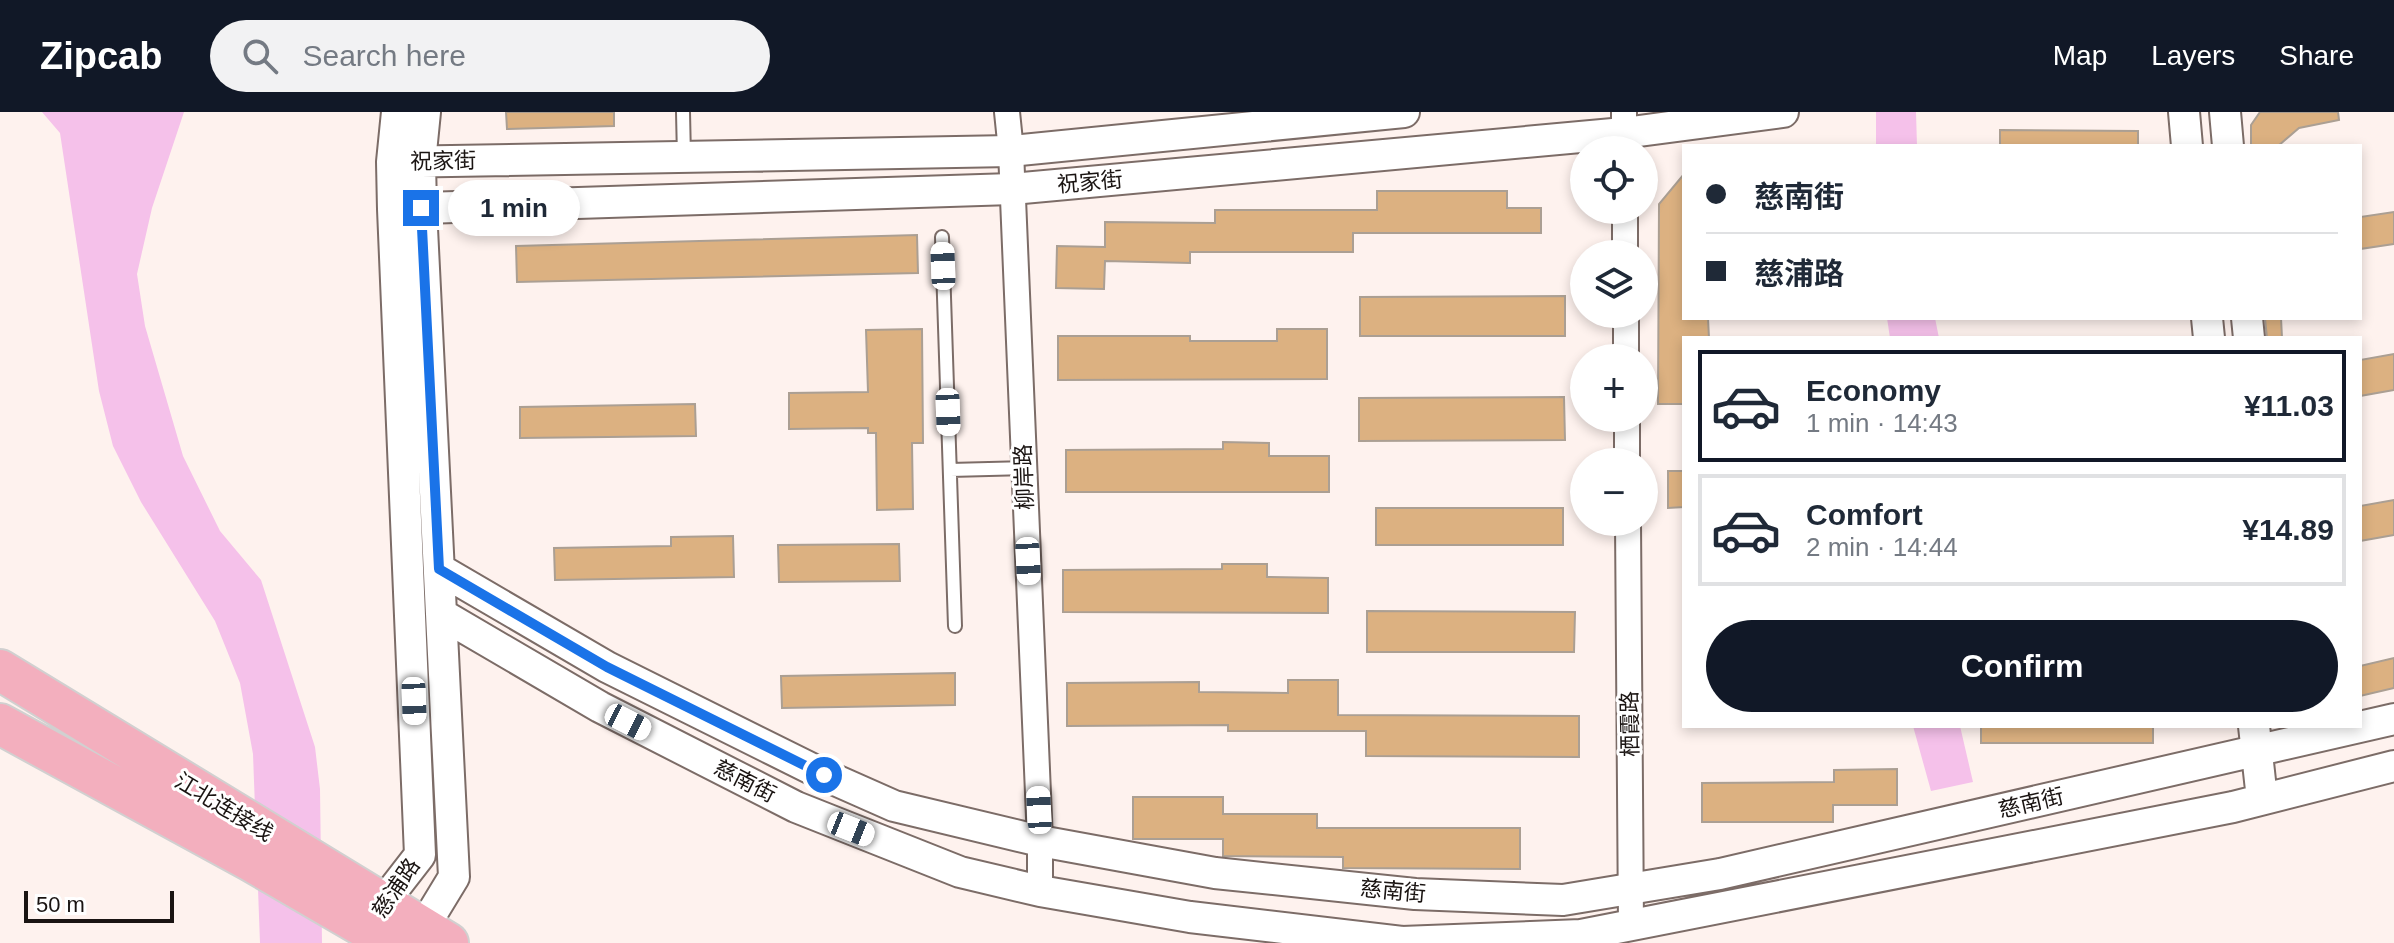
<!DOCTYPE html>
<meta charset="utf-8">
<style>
:root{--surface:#fff;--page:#f2f2f3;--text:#1f2937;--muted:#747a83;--line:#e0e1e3;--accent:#111827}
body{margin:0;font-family:Arial,"Noto Sans SC",sans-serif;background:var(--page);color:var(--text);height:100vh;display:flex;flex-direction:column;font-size:30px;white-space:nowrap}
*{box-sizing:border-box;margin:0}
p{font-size:26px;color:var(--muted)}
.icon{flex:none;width:44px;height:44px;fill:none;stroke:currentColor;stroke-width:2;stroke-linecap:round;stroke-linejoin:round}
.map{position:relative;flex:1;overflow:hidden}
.panel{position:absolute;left:1682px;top:224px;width:680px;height:392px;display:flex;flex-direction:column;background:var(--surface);border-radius:0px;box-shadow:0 4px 12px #0003}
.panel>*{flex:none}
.top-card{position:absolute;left:1682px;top:32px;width:680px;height:176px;border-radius:0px;box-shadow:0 4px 12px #0003;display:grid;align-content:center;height:176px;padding:0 24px;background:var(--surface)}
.fabs{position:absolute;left:1570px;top:24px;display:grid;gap:16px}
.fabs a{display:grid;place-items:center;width:88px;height:88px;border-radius:50%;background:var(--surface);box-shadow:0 4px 12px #0003;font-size:40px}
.scale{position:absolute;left:24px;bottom:20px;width:150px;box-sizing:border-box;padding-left:8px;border:4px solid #1a1412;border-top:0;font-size:22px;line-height:28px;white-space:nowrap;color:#1a1412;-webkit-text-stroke:6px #fff;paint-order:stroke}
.end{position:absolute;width:36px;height:36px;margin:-18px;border:10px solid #1a73e8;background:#fff;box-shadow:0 0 0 4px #fff}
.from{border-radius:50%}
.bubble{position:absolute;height:56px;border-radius:28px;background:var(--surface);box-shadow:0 4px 12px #0003;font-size:26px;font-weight:700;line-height:56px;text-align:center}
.car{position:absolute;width:24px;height:48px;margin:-24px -12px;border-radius:10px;box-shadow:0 0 6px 2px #0007;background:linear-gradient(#fff 24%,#345 0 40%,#fff 0 76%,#345 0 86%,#fff 0)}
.top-card b{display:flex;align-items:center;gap:28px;height:76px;font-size:30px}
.top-card b+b{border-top:2px solid var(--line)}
.top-card i{width:20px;height:20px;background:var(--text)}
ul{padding:14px 0 0;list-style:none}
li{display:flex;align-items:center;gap:24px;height:112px;margin:0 16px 12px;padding:0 8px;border:4px solid var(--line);border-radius:0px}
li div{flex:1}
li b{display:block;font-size:30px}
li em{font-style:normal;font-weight:700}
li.current{border-color:var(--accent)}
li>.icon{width:72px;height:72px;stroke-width:1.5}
.cta{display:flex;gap:16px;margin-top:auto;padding:16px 24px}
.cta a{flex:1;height:92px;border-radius:48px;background:var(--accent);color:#fff;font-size:32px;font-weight:700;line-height:92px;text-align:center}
header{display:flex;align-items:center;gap:48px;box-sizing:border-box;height:112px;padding:0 40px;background:var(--accent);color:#fff}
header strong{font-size:38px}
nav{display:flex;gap:44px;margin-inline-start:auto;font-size:28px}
.search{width:560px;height:72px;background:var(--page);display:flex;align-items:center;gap:20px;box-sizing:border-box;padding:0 28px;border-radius:44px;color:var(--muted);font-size:30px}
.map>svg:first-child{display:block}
.water{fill:#f5c1ea}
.building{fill:#dcb181;stroke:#ab9f93;stroke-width:2}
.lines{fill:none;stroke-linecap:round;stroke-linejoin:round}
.service-casing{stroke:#7c6c67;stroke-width:16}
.minor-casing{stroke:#7c6c67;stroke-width:28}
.tertiary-casing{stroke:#7c6c67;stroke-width:34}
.trunk-casing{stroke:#d1d0d0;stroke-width:44}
.service{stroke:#fff;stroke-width:12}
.minor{stroke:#fff;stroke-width:24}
.tertiary{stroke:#fff;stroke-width:30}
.trunk{stroke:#f3afbe;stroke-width:40}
.route{stroke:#1a73e8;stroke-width:10}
.labels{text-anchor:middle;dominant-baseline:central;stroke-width:6;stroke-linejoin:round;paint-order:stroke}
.street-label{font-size:22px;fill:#1a1412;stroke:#fff}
</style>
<header>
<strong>Zipcab</strong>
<div class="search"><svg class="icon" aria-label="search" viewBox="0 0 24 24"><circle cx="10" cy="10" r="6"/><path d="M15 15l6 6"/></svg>Search here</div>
<nav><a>Map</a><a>Layers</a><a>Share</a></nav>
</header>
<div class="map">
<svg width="2394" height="831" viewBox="0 0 2394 831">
<rect width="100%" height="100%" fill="#fef2ee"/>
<path class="water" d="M42,0H184L152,96L137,162L145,214L183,344L220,419L261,468L315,635L320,677L322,831H260L253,642L240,571L215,509L141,390L113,334L99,279L60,21Z
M1876,0H1916L1917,34H1876Z
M1887,206H1935L1939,226H1890Z
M1913,614H1960L1973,670L1931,679Z"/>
<path class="building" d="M506,0H614V14L507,17Z
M2260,0H2338L2339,8L2299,16L2278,34H2251V13Z
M2000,18L2138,19V34H2000Z
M1684,62V206H1708L1709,226H1684V292H1658L1659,92Z
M1377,79H1507V96H1541V121H1353V140H1190V151L1105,149L1104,177L1056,176L1057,134L1105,135V110L1215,111V98H1377Z
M2394,100V132L2360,137V105Z
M917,123L918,161L517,170L516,134Z
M1565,184V224H1360V185Z
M2265,206H2281L2282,226H2267Z
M922,217L923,331H912L913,397L877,398L876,321H868V316L789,317V281L868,280L866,218Z
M1277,217H1327V267L1058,268V224H1190V229H1277Z
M2394,242V278L2360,284V248Z
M1564,285L1565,328L1359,329V286Z
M695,292L696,324L520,326V295Z
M1223,330L1269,331V344H1329V380H1066V338L1223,337Z
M1668,359H1684V395L1668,396Z
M2394,388V423L2360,429V394Z
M1376,396H1563V433H1376Z
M733,424L734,465L555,468L554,436L671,434V425Z
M899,432L900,469L779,470L778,433Z
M1222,452H1267V465L1328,466V501L1063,500V458L1222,457Z
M1367,499L1575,500L1574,540H1367Z
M2394,546V576L2360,584V554Z
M955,561V593L782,596L781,564Z
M1288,568H1338V603L1579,604V645L1366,644V619H1228V613L1067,614V571L1199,570V580L1288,581Z
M1981,614H2153V631H1981Z
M1897,657V693H1833V710H1702V671L1834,670V658Z
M1133,685H1223V702H1317V716H1520V757L1343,756V745L1223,744V727H1133Z"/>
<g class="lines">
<g class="service-casing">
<path id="service" d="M683,0L684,45
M942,125L955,514
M950,358L1024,356"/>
</g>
<g class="minor-casing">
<path id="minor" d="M1007,0L1011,39L1040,729V779
M1624,0V38
M1625,98V142
M1626,202V246
M1627,306V350
M1628,410L1631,813"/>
</g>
<g class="tertiary-casing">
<path id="tertiary" d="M2184,0L2187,34
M2225,0L2228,34
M392,50L1011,39L1404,0
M393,97L1012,77L1624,21L1783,0
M2207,206L2209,226
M2247,206L2249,226
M439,457L607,555L824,663L894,694L1040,729L1215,761L1415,782L1563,788L1720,762L2394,607
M441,502L600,595L796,695L960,760L1040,779L1190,805L1402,830L1581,823L2233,695L2394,654
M2254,614L2262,687
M373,810L382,792L420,743L393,97L392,50L397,0
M403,816H423L454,765L421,96L420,50L425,0"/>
</g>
<g class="trunk-casing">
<path id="trunk" d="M0,558L448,831
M0,612L251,749L392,831"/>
</g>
<use href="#service" class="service"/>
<use href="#minor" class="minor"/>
<use href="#tertiary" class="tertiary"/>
<use href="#trunk" class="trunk"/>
</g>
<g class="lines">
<path class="route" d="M421,96L439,457L607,555L824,663"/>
</g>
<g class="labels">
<g class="street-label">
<text transform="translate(443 49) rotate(-1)">祝家街</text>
<text transform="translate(1090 70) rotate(-5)">祝家街</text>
<text transform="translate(1024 365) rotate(-92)">柳岸路</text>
<text transform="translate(1630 612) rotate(-91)">栖霞路</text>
<text transform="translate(745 669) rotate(27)">慈南街</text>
<text transform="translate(2031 691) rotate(-13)">慈南街</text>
<text transform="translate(224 695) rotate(31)">江北连接线</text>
<text transform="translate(396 776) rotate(-56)">慈浦路</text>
<text transform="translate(1393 779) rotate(5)">慈南街</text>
</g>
</g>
</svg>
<div class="fabs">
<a><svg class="icon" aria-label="locate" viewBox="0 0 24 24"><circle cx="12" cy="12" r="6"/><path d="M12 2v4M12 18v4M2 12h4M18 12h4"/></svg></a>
<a><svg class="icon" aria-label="layers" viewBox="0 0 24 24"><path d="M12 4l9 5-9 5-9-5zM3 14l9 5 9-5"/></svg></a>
<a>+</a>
<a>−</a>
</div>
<div class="scale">50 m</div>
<i class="end from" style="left:824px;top:663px"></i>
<i class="end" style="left:421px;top:96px"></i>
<div class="bubble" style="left:448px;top:68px;width:132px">1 min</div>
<i class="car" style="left:943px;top:154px;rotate:358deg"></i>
<i class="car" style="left:948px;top:300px;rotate:178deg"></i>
<i class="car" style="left:1028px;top:449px;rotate:177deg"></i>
<i class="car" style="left:414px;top:589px;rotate:178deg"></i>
<i class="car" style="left:628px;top:610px;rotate:117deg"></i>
<i class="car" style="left:1039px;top:698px;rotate:357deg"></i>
<i class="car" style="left:851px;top:717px;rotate:112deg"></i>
<div class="top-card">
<b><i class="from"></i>慈南街</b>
<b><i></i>慈浦路</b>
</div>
<section class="panel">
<ul>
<li class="current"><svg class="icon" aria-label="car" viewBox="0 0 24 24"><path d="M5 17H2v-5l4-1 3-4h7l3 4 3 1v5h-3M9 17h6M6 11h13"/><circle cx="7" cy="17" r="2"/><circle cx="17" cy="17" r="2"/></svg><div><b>Economy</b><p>1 min · 14:43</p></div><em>¥11.03</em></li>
<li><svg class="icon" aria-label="car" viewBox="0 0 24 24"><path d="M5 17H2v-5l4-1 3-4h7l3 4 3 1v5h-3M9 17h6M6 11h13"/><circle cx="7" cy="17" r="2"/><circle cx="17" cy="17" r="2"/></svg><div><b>Comfort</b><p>2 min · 14:44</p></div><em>¥14.89</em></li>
</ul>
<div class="cta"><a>Confirm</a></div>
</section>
</div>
